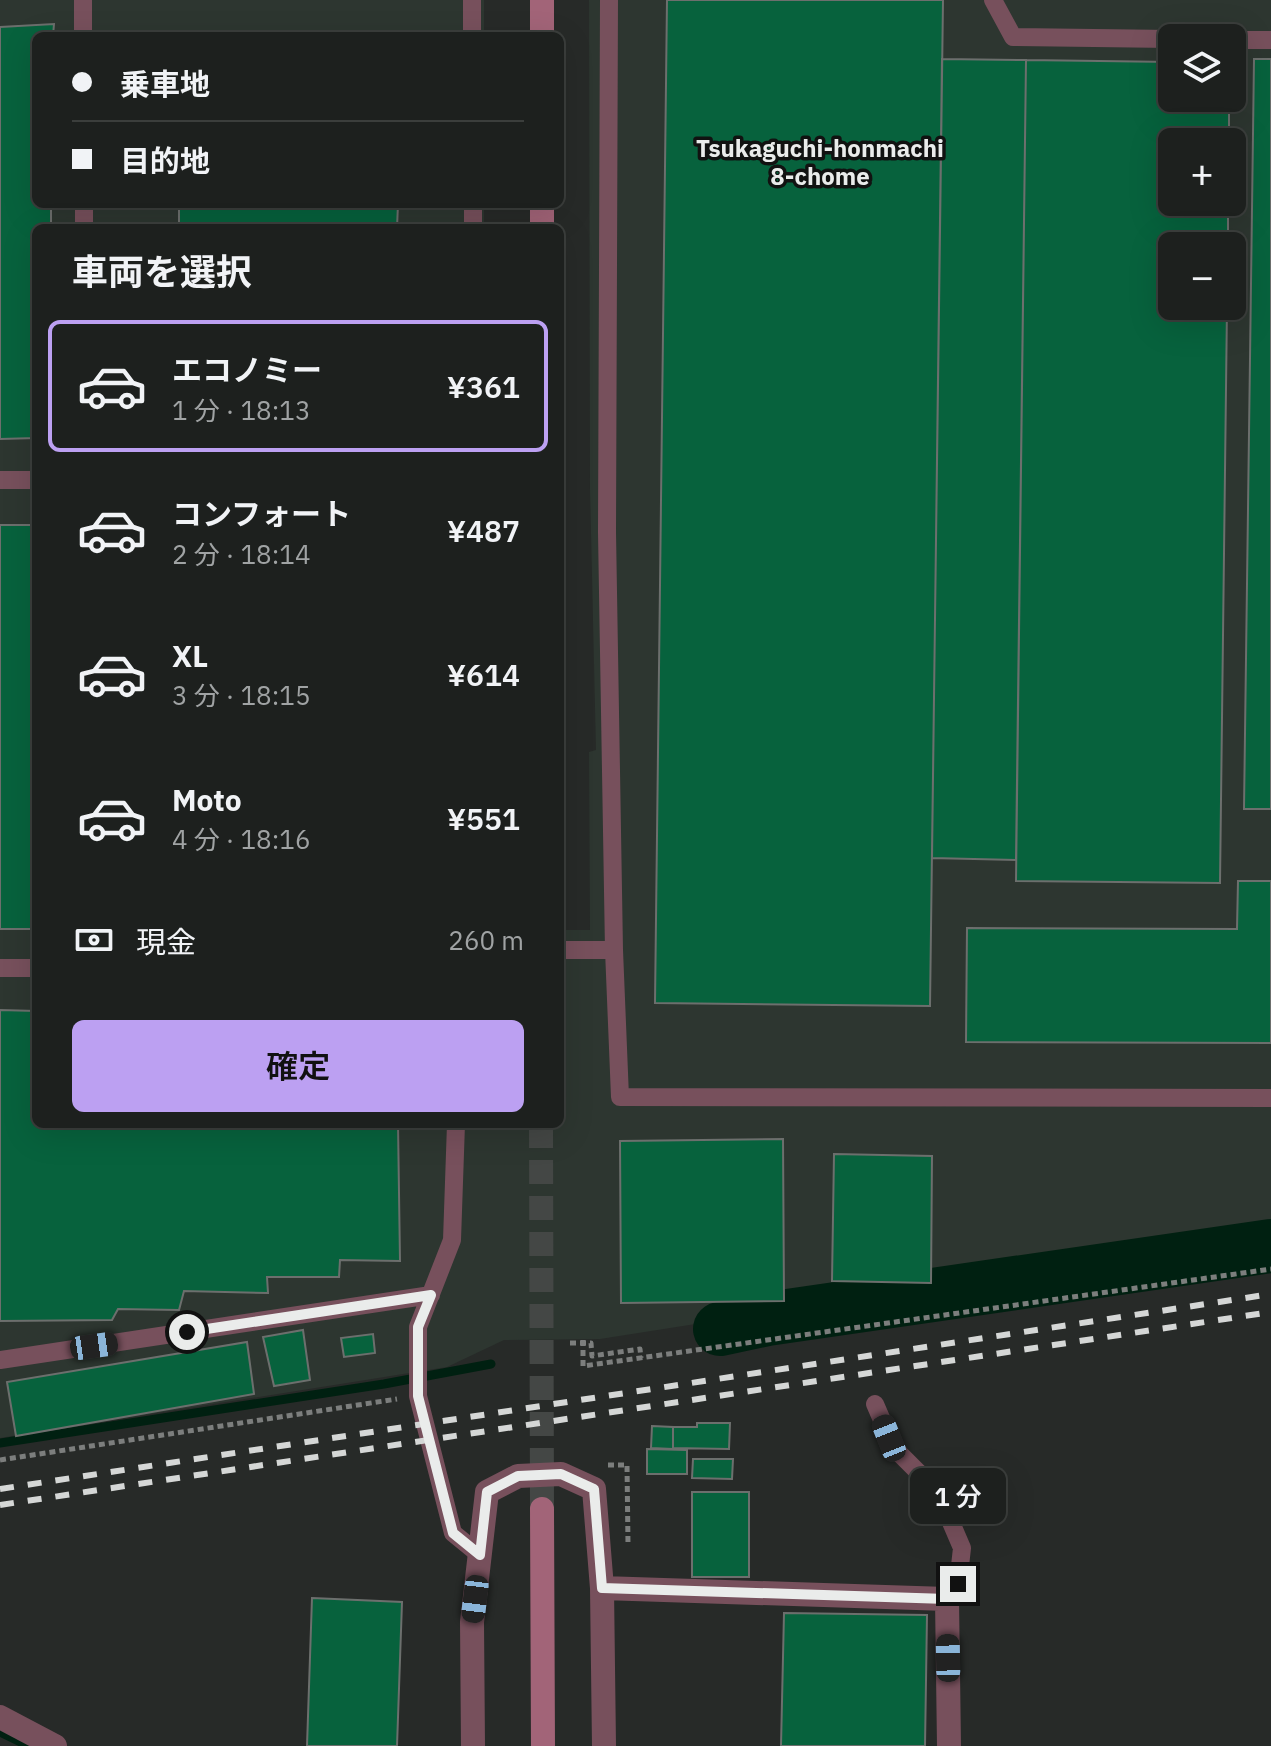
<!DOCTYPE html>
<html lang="ja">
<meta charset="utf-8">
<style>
:root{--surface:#1d201e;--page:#252827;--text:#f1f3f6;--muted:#a0a3a4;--line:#3b3e3c;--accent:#bca0f2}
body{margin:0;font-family:"IBM Plex Sans","Noto Sans JP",sans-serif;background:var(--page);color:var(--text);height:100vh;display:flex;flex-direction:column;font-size:30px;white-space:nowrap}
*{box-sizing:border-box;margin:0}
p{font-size:26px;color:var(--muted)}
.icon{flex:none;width:44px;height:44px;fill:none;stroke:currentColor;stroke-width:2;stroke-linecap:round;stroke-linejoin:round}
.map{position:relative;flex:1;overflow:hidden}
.details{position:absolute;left:32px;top:224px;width:532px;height:904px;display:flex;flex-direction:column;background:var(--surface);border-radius:12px;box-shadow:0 8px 32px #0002,0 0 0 2px var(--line)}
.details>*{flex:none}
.hud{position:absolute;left:32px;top:32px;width:532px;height:176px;border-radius:12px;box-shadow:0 8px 32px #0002,0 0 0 2px var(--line);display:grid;align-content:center;height:176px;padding:0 40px;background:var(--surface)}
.buttons{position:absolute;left:1158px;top:24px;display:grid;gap:16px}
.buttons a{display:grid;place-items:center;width:88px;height:88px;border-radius:12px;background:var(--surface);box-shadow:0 8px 32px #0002,0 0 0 2px var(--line);font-size:40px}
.end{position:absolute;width:36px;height:36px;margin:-18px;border:10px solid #eaeceb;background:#111;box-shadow:0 0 0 4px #111}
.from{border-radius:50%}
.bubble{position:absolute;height:56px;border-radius:12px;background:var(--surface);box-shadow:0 8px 32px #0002,0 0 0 2px var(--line);font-size:26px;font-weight:600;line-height:56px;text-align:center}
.car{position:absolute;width:24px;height:48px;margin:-24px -12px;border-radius:10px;box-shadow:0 0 6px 2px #0007;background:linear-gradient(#222 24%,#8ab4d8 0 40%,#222 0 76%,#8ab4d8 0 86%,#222 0)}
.hud b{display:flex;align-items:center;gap:28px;height:76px;font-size:30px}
.hud b+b{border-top:2px solid var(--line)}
.hud i{width:20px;height:20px;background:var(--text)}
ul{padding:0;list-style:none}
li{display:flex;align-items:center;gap:24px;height:132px;margin:0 16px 12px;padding:0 24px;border:4px solid transparent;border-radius:12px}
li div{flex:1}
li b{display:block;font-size:30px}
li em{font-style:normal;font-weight:600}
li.active{border-color:var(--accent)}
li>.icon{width:72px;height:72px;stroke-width:1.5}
h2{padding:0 40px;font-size:36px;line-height:96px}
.pay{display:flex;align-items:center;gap:20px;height:88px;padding:0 40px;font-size:30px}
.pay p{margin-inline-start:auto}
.cta{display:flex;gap:16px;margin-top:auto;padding:16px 40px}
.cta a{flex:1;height:92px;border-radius:12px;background:var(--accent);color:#111;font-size:32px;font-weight:600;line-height:92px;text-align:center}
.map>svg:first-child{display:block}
.built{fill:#2d3630;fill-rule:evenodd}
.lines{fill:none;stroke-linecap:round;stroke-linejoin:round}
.stream{stroke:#002011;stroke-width:9}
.river{stroke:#002011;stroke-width:54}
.building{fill:#07623d;stroke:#6c6f6d;stroke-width:2}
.secondary-tunnel{stroke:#444745;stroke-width:24;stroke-dasharray:24 12;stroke-linecap:butt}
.path{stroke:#7c7e7d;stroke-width:5;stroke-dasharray:6 4;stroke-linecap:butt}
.lane{stroke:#77505c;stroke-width:18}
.street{stroke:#77505c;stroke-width:24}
.secondary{stroke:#a26478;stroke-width:24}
.rail{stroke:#d5d7d6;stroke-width:6;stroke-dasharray:14 14;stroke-linecap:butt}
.route{stroke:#eaeceb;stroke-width:10}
.labels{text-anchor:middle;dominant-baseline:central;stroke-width:7;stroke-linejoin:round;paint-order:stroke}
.neighbourhood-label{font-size:24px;font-weight:bold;fill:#eaeceb;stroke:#111211}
</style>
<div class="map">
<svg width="1271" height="1746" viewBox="0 0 1271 1746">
<rect width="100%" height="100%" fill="#272a28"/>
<path class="built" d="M0,0H484V36H36V204H484V228H36V1124H560V930H590L589,752L596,750L590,490L589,0H1271V1234L600,1339L504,1340L447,1367L0,1438ZM1172,38H1232V98H1172ZM1172,142H1232V202H1172ZM1172,246H1232V306H1172Z"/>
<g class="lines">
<path class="stream" d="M0,1443L384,1384L491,1364
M0,1732L29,1746"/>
<path class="river" d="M720,1329L767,1319L1271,1246"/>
</g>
<path class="building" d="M667,0H943L930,1006L655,1003Z
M54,24L53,36H36V204H51V228H36V438L0,439V27Z
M942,59L1026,60L1016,860L932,858Z
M1254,59H1271V809H1244Z
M1026,60L1172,62V98H1229V142H1172V202H1228V246H1172V306H1227L1220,883L1016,881Z
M179,204H398L397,228H179Z
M0,525H36V929H0Z
M1238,881H1271V1043L966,1042L967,928L1237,929Z
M0,1010L36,1011V1124H398L400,1261L340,1260L339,1277H267L268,1293L184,1291L179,1310L118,1309L112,1320L0,1321Z
M783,1139L784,1301L621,1303L620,1141Z
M834,1154L932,1156L931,1283L832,1281Z
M303,1330L310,1380L274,1386L263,1337Z
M373,1334L375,1353L344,1357L341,1338Z
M247,1342L254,1394L16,1436L7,1382Z
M697,1423H730L729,1449L673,1448V1427H697Z
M652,1426L673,1427V1449L651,1448Z
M647,1449L687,1450V1474H647Z
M693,1459H733L732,1479L692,1478Z
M692,1492H749V1577H692Z
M312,1598L402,1602L397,1746H307Z
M784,1613L927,1615L925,1746H781Z"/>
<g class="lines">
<path class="secondary-tunnel" d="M541,1124L542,1509"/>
<path class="path" d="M583,1340V1366L1271,1269
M570,1343H591L592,1356L640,1349L641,1358
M0,1460L397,1399
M608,1465H627L628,1544"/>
<path class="lane" d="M83,0V36
M472,0V36
M993,0L1013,37L1172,39
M1232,40H1271
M84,204V228
M473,204V228
M0,480H36
M560,950H614L607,532L609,0
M614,950L620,1097L1271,1098
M0,968H36
M456,1124L452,1240L418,1327V1396L453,1533L480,1555
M0,1360L431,1295
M875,1404L894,1448L938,1492L962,1548L958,1584L947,1599"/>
<path class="street" d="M602,1588L947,1599L949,1746
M0,1717L55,1746
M473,1746L472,1622L487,1492L518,1476L561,1474L594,1489L602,1588L604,1746"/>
<path class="secondary" d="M542,36V0
M542,228V204
M542,1509L543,1746"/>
<path class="rail" d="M0,1489L1271,1294
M0,1505L1271,1312"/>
</g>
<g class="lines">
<path class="route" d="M187,1332L431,1295L418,1327V1396L453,1533L480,1555L487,1492L518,1476L561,1474L594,1489L602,1588L947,1599L958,1584"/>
</g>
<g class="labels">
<g class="neighbourhood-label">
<text x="820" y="148">Tsukaguchi-honmachi<tspan x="820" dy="28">8-chome</tspan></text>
</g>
</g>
</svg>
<div class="buttons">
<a><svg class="icon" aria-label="layers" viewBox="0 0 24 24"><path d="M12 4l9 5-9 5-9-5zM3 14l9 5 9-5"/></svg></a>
<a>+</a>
<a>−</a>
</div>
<i class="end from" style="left:187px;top:1332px"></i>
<i class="end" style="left:958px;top:1584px"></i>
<div class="bubble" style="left:910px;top:1468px;width:96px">1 分</div>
<i class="car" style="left:94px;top:1346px;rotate:82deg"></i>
<i class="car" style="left:889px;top:1438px;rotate:338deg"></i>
<i class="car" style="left:475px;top:1599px;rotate:187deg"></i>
<i class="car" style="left:948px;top:1658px;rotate:359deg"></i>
<div class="hud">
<b><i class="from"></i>乗車地</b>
<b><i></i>目的地</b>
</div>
<section class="details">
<h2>車両を選択</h2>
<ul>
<li class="active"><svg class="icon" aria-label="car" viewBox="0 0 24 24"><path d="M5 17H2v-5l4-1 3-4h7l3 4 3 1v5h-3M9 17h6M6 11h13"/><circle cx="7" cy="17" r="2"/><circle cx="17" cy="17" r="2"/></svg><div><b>エコノミー</b><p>1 分 · 18:13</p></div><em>¥361</em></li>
<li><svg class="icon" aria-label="car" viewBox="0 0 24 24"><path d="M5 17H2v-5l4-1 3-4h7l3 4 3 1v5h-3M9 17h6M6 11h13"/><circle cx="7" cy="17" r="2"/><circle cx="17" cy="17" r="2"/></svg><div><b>コンフォート</b><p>2 分 · 18:14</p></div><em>¥487</em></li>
<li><svg class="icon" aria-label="car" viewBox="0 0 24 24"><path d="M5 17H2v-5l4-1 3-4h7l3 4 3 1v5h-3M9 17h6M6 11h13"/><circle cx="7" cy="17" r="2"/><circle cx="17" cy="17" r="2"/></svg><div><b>XL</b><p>3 分 · 18:15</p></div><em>¥614</em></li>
<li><svg class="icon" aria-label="car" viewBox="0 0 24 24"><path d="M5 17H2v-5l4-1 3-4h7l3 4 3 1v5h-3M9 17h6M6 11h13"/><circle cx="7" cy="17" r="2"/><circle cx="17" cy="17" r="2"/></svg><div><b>Moto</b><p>4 分 · 18:16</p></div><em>¥551</em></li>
</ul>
<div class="pay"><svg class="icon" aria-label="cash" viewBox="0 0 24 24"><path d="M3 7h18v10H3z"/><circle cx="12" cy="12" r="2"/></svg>現金<p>260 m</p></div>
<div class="cta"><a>確定</a></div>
</section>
</div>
